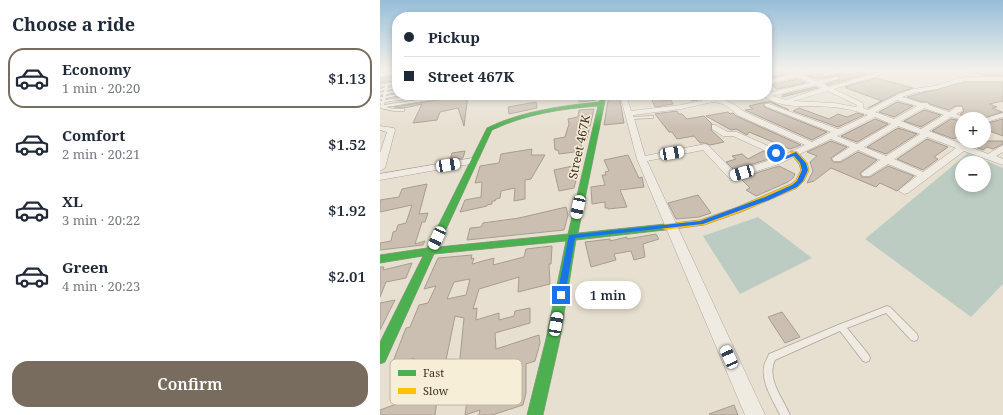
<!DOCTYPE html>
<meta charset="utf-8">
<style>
:root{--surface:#fff;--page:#f6f6f7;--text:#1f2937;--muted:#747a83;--line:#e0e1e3;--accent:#786c5e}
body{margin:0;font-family:"Noto Serif",serif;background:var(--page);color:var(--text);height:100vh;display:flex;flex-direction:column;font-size:15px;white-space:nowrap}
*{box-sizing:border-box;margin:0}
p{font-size:13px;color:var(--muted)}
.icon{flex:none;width:22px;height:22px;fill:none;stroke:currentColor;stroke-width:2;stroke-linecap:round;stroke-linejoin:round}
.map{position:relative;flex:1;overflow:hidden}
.details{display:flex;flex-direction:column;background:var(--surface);width:380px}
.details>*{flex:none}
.guide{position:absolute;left:12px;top:12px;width:380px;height:88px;border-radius:16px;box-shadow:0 2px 6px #0003;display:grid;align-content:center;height:88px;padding:0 12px;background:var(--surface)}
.tools{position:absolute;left:575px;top:112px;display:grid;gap:8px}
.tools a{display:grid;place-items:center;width:36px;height:36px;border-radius:50%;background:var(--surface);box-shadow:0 2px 6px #0003;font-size:20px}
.end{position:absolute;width:18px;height:18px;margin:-9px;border:5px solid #1a73e8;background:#fff;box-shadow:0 0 0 2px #fff}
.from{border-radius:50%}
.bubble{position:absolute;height:28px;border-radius:14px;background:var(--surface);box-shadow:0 2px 6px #0003;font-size:13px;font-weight:600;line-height:28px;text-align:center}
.car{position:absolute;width:12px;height:24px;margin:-12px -6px;border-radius:5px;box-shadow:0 0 3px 1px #0007;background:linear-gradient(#fff 24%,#345 0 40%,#fff 0 76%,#345 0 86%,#fff 0)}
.guide b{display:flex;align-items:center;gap:14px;height:38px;font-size:15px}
.guide b+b{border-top:1px solid var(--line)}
.guide i{width:10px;height:10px;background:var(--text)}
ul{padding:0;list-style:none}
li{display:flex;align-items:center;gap:12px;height:60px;margin:0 8px 6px;padding:0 4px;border:2px solid transparent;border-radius:16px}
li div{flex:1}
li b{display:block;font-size:15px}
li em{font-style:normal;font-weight:600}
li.selected{border-color:var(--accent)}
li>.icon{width:36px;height:36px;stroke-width:1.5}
h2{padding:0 12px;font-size:18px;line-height:48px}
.primary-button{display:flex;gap:8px;margin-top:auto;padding:8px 12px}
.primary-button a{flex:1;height:46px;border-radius:16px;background:var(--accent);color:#fff;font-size:16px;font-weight:600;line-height:46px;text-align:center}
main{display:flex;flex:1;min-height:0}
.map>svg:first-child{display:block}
.water{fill:#bcccc2;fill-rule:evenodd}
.building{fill:#cbbfb2;stroke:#a89c90;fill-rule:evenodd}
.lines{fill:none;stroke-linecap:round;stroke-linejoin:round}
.lane-casing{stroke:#ada599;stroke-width:1.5}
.street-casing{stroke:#ada599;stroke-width:1}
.fast-casing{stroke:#9c958a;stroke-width:1}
.slow-casing{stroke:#9c958a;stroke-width:1}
.lane{fill:#efebe3;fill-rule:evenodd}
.street{fill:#efebe3;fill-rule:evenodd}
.fast{fill:#4caf50;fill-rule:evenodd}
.slow{fill:#ffc107;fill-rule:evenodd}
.route{fill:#1a73e8}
.labels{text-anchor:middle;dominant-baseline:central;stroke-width:3;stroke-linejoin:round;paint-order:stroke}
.street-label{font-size:12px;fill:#3d2e20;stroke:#f7eed8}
.key{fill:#f7eed8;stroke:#bfb4a1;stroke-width:1}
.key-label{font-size:11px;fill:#3d2e20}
</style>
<main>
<section class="details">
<h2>Choose a ride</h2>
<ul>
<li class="selected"><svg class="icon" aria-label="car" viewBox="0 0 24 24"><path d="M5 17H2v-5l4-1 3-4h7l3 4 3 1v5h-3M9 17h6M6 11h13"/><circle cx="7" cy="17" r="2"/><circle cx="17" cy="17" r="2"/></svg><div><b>Economy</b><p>1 min · 20:20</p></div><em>$1.13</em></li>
<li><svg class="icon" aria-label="car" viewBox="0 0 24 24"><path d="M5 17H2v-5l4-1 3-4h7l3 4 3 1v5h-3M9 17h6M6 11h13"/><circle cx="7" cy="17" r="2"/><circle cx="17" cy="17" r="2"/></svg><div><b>Comfort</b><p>2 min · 20:21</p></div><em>$1.52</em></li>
<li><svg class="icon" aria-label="car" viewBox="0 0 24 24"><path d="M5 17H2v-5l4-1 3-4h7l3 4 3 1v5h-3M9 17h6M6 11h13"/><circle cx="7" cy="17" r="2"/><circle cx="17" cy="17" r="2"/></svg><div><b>XL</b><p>3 min · 20:22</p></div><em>$1.92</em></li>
<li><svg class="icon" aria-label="car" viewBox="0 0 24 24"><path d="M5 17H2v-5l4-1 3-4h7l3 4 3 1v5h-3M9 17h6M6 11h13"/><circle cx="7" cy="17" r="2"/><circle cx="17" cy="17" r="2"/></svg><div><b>Green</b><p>4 min · 20:23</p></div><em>$2.01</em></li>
</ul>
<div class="primary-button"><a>Confirm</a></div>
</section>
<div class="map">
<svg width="623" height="415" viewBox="0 0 623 415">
<rect width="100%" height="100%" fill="#e7e0d1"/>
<path class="water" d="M588,153L623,168V284L591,317L485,239ZM582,163H604V185H582Z
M378,217L432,258L360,294L323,236Z"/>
<path class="building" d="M395,70H402L408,74L391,78L389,77L395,75L390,73Z
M468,70H474L487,74L449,85L446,84L458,80L459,76L436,79L428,76L442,73L441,75L445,77L467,71Z
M594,70H623V76H607L594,72Z
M17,76V81L0,83V78Z
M496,78L515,83L533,88L520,92L488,108L502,101L466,88L468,87H465Z
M417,79L425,83L397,89L391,85Z
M584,82H623V101L609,104L617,107L612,108L622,112L602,119H590L580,114L584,111L582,106H575L569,110L550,104L548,102H542L527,97Z
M435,87L438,88L402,97V95Z
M88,95L84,126L78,108L60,112L57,120L33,123L42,104L24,108L14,107Z
M199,95H217L216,100L199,102Z
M229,95H239L244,123L224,125Z
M270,95H277L280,101L291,100L293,104L275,107Z
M320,95H337V97H333L312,101V96Z
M390,101L409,110L389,102L384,103V107L447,132L432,140L365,110L373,109L369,106Z
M156,102L157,108L129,114L128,107Z
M517,102L533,106L514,117L499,112Z
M419,108L449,119L458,114L467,117L477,113L484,115L458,127L413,111Z
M214,109L210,126H208L209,130L206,141L201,142L202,151L179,154L178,150H175L174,139L185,137L189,124L188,119L198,117L199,110Z
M544,110L561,115L541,127L524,121Z
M297,111L299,114H302L307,119L324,116L332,124L331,130L344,142L330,145L325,143H320L314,136L297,139L292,132H289L275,114Z
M348,112L350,114L353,113L356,116L421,145L410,149L369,132L367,135L356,129L351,130L326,116Z
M495,119L508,124L477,142L461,136Z
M571,119L582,121V134L574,139L552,131Z
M623,119V136L604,129V124Z
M518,128L537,134L506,154L487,147Z
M547,139L568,147L554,157L558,159L543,170L517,159Z
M451,141L467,147L451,158L453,162H461L478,152L497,160L480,173L482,177H490L508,166L534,176L517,191L500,183L496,187L451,168L434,181L427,183L433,171L430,162L437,156L427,152Z
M579,141H623V144L613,149L607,147L603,150Z
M152,149L151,155H165L151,179L145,180V199L134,201L135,188L121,191L120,198L116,199L115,201H112V204L107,205V206L80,212L85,200L101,197L102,182L95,183L100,166L119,163L121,154Z
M85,151L83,158L70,160L72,153Z
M383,151L395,157L354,170L346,162L356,159L352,156L362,154L368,159Z
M248,155L259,178L262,177L264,187L240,190L247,207L228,209V208H225V202L212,204L211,187L225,185L222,175H226L225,172L229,171L224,160Z
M197,165L199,171L195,173L196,180L194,188L179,191L174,170Z
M399,166L415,174L413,178L408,182L376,196L366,190L370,188L360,178Z
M47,184L39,214L48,213L45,222H42L35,244L45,241L43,245L0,250V243L11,241L13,232L16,231L18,225L26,223L32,205L0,212V200L19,197L22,189Z
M318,195L331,213L319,217L296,219L288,203Z
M186,207L188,215L184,230L87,240L90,228L101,227L103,223L139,218Z
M276,234L279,239L263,244L265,257L254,260L251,251L234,254L236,260L211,267L205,242L230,239V241L247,237V239Z
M172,246L171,264H169L170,284L138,292L139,277L99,289L93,309L97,308L96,320L119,313V320L134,316L135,311L150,308V323L115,333L116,349L159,335L160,343L155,361L146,364V393L143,405L112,415H99L100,410L85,415L87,400L106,395L107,378L77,388L84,318L75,316L65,365L47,370L42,396L66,388L64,398L57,401L55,415H0V410L22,402L34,358L12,364L26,328L30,327L39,305L48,303L56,286L44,289L58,258L92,255L91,259L94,258L92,264L114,258L113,265L144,257L146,249ZM90,279L86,295L67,299L74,282Z
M32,263L26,278L6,282L0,297V267H4L3,270Z
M15,300L0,330V303Z
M402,312L420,337L405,343L388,317Z
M354,405L358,415H330L329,414Z"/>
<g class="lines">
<g class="lane-casing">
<path id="lane" d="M17,82V84L8,85V88L17,86V88L7,90V92L17,90V92L7,94L6,96L17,94L21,95L6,98L5,100L40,95H49L47,96L5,102L4,105L70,95H78L76,96L6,107L14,109H24V111H14L0,108L1,103H0V101H2V99H0V97H3V94L0,95V93L4,92V90L0,91V89L4,88L5,86L0,87V85L7,83Z
M272,116H273V118L251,119L249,118L251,117Z
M507,306L510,307L537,334L538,337L537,340L534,341L531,340L506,313L467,328L489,355L490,358L489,361L486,362L483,361L460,331L395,360C386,379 403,398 410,415H400C393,400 379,380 385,363C386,360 388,357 389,354L458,325Z"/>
</g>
<g class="street-casing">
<path id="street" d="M17,70V74L0,77V73Z
M387,70H394L387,72Z
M403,70C409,69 414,73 419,73C427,73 435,70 443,70L442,71L423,75L436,81L458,77V79L442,83L449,87L506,70H514L513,71L454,89L483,103V108L488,110L521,93L534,89L554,86L584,77H623V81H584L557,89L534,93L522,97L542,103H548L549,105L569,112L576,107H582V111L576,114L589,119H582V120L571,117L549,131L608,154L623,145V152L616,156L623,159V165L584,151L528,193L524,194L519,191L520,189L537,176L508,164L489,176H483L481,174L483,172L500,160L478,150L460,161H454L452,159L454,157L470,147L451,139L399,164L352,179L349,178L323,150L267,161L385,415H365L257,159L240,95H246L251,111L301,105L333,98L345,100L355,105L363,111L432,142L451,132L385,106V104H389L458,129L488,115C477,111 464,108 452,107C431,105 399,110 383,95H387V93L430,83L417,77L387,84V80L412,75ZM435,85L442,88L408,99L407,100L392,96ZM448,91L477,105L476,107L454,103L413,101ZM517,100L537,106L514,119L495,112ZM333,102C344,103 350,107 357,115L425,145L406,154L357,132H348L335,125H332V129L343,136H353L399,157L354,172L328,145L325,144L265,156L253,115L301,109ZM544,108L564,115L541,129L521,121ZM495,117L511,124L477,144L457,136ZM518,126L540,134L506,156L484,147ZM547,137L576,148L543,172L514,159Z
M457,70H467L445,76L442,74Z
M623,113V117L604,123V119H603Z
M0,126L14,128L15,130L5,168L0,171V153L7,132L0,130Z
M93,158L98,161L96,163L0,180V174Z"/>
</g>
<g class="fast-casing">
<path id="fast" d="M221,95L226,96L198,233L285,224L290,227L285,230L196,240L180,339L163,415H147L166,339L186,241L54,254L5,362L0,364V342L43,256L0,263V255L47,248L107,128C142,111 180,106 219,102ZM218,106L188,234L58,247L112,130C146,114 181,109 218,106Z"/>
</g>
<g class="slow-casing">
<path id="slow" d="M411,151H417L427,163L429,170L424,181L417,188L361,212L324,225L285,230L280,227L285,224L320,220L355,208L411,184L416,180L421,170L419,164L410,153Z"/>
</g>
<use href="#lane" class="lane"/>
<use href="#street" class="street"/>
<use href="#fast" class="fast"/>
<use href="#slow" class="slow"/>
</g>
<linearGradient id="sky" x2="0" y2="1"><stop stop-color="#96bed9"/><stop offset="0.55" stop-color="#f4f1ea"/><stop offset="1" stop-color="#f4f1ea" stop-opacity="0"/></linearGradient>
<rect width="623" height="128" fill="url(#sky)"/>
<path class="route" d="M394,152L406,156L416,152L426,163L428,170L423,181L417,187L389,200L323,224L195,238L185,295L181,298L178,297L177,295L189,235L320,221L385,197L412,185L417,181L422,170L420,163L414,156L406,159L394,155Z"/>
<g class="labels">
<g class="street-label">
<text transform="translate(199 147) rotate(-78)">Street 467K</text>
</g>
</g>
<rect x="10" y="359" width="132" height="46" rx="6" class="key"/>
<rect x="18" y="370" width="18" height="6" fill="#4caf50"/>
<rect x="18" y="388" width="18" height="6" fill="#ffc107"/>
<g class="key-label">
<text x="43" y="377">Fast</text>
<text x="43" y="395">Slow</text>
</g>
</svg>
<div class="tools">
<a>+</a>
<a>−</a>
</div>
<i class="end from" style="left:396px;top:153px"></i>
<i class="end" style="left:181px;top:295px"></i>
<div class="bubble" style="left:195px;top:281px;width:66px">1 min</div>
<i class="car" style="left:292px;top:153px;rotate:80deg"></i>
<i class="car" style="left:68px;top:165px;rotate:81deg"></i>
<i class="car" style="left:362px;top:173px;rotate:254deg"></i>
<i class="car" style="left:198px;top:207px;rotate:192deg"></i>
<i class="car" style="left:57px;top:238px;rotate:205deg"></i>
<i class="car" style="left:176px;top:324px;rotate:10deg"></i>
<i class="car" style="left:349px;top:357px;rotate:336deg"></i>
<div class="guide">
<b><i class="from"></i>Pickup</b>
<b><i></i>Street 467K</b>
</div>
</div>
</main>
